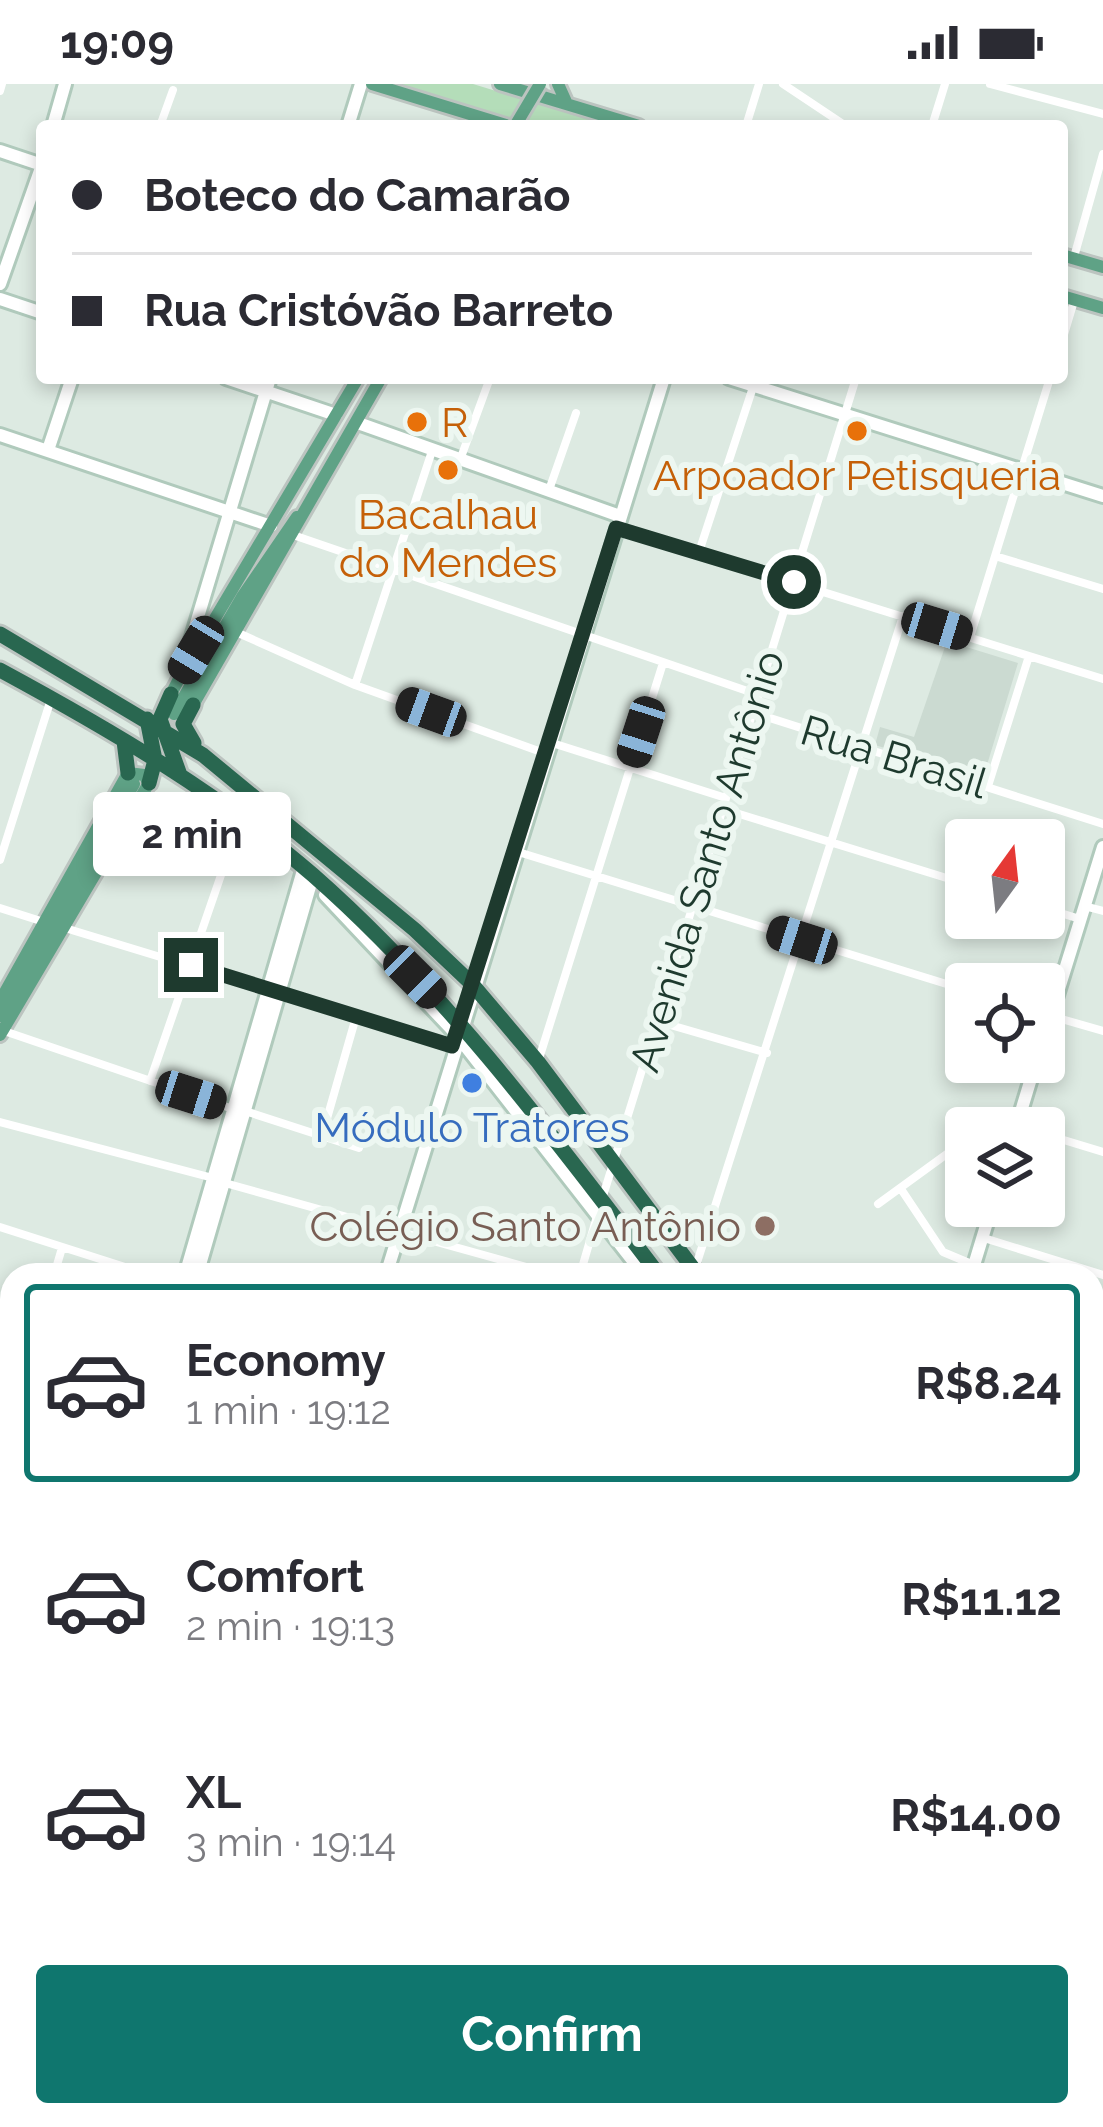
<!DOCTYPE html>
<meta charset="utf-8">
<style>
:root{--surface:#fff;--page:#f7f7f7;--text:#2b2b33;--muted:#7c7c81;--line:#e1e1e2;--accent:#0f766e}
body{margin:0;font-family:Raleway,sans-serif;background:var(--page);color:var(--text);height:100vh;display:flex;flex-direction:column;font-size:45px;white-space:nowrap}
*{box-sizing:border-box;margin:0}
p{font-size:39px;color:var(--muted)}
.icon{flex:none;width:66px;height:66px;fill:none;stroke:currentColor;stroke-width:2;stroke-linecap:round;stroke-linejoin:round}
.map{position:relative;flex:1;overflow:hidden}
.panel{position:absolute;left:0px;top:1179px;width:1104px;height:864px;display:flex;flex-direction:column;background:var(--surface);border-radius:36px 36px 0 0;box-shadow:0 6px 18px #0003}
.panel>*{flex:none}
.guide{position:absolute;left:36px;top:36px;width:1032px;height:264px;border-radius:12px;box-shadow:0 6px 18px #0003;display:grid;align-content:center;height:264px;padding:0 36px;background:var(--surface)}
.needle{width:78px;rotate:15deg}
.controls{position:absolute;left:945px;top:735px;display:grid;gap:24px}
.controls a{display:grid;place-items:center;width:120px;height:120px;border-radius:12px;background:var(--surface);box-shadow:0 6px 18px #0003;font-size:60px}
.end{position:absolute;width:54px;height:54px;margin:-27px;border:15px solid #1e3a2e;background:#fff;box-shadow:0 0 0 6px #fff}
.from{border-radius:50%}
.bubble{position:absolute;height:84px;border-radius:12px;background:var(--surface);box-shadow:0 6px 18px #0003;font-size:39px;font-weight:700;line-height:84px;text-align:center}
.car{position:absolute;width:36px;height:72px;margin:-36px -18px;border-radius:15px;box-shadow:0 0 9px 3px #0007;background:linear-gradient(#222 24%,#8ab4d8 0 40%,#222 0 76%,#8ab4d8 0 86%,#222 0)}
.guide b{display:flex;align-items:center;gap:42px;height:114px;font-size:45px}
.guide b+b{border-top:3px solid var(--line)}
.guide i{width:30px;height:30px;background:var(--text)}
ul{padding:21px 0 0;list-style:none}
li{display:flex;align-items:center;gap:36px;height:198px;margin:0 24px 18px;padding:0 12px;border:6px solid transparent;border-radius:12px}
li div{flex:1}
li b{display:block;font-size:45px}
li em{font-style:normal;font-weight:700}
li.on{border-color:var(--accent)}
li>.icon{width:108px;height:108px;stroke-width:1.5}
.cta{display:flex;gap:24px;margin-top:auto;padding:24px 36px}
.cta a{flex:1;height:138px;border-radius:12px;background:var(--accent);color:#fff;font-size:48px;font-weight:700;line-height:138px;text-align:center}
.status{display:flex;justify-content:space-between;align-items:center;height:84px;padding:0 60px;background:var(--surface);direction:ltr}
.status svg{height:33px;fill:currentColor}
.map>svg:first-child{display:block}
.built{fill:#cbdad1}
.green{fill:#b4ddb9}
.lines{fill:none;stroke-linecap:round;stroke-linejoin:round}
.secondary-casing{stroke:#b0cabc;stroke-width:18}
.primary-casing{stroke:#bcc4c0;stroke-width:18}
.highway-casing{stroke:#bcc4c0;stroke-width:21}
.street{stroke:#fff;stroke-width:8}
.secondary{stroke:#fff;stroke-width:12}
.primary{stroke:#5fa286;stroke-width:12}
.highway{stroke:#296750;stroke-width:15}
.primary-bridge-casing{stroke:#bcc4c0;stroke-width:18;stroke-linecap:butt}
.primary-bridge{stroke:#5fa286;stroke-width:12}
.route{stroke:#1e3a2e;stroke-width:15}
.food-dot{fill:#e8710a;stroke:#edf7f1;stroke-width:4.5}
.shop-dot{fill:#3f7fe0;stroke:#edf7f1;stroke-width:4.5}
.education-dot{fill:#8d6e63;stroke:#edf7f1;stroke-width:4.5}
.labels{text-anchor:middle;dominant-baseline:central;stroke-width:12;stroke-linejoin:round;paint-order:stroke}
.food-label{font-size:42px;fill:#c56008;stroke:#edf7f1}
.street-label{font-size:42px;fill:#1e3a2e;stroke:#edf7f1}
.shop-label{font-size:42px;fill:#366cbe;stroke:#edf7f1}
.education-label{font-size:42px;fill:#785e54;stroke:#edf7f1;text-anchor:end}
</style>
<div class="status"><b>19:09</b><svg viewBox="0 0 49 12"><path d="M0 12V9h3v3zM5 12V6h3v6zM10 12V3h3v9zM15 12V0h3v12zM26 1h20v11H26zM47 4h2v5h-2z"/></svg></div>
<div class="map">
<svg width="1103" height="2043" viewBox="0 0 1103 2043">
<rect width="100%" height="100%" fill="#ddeae2"/>
<path class="built" d="M947,557L1018,579L983,694L875,661L880,643L914,653Z"/>
<path class="green" d="M391,0H473L611,42H530Z"/>
<g class="lines">
<g class="secondary-casing">
<path id="secondary" d="M53,42L65,0
M348,42L361,0
M0,67L42,81
M0,200L42,81
M0,215L42,229
M226,294L336,331
M729,294L1103,412
M358,339L620,432
M0,351L271,442
M48,366L72,294
M182,586L270,294
M325,811L456,950L644,1191
M1044,953L1103,763
M1016,1044L1036,978
M185,1191L304,783
M197,1191L313,792
M386,1191L664,294
M971,1191L992,1122
M1092,1431L1103,1395
M0,1659L12,1664
M1092,1696L1103,1710
M1092,1788L1103,1802
M0,1804L12,1763
M0,1846L12,1807
M104,2043L109,2031"/>
</g>
<g class="primary-casing">
<path id="primary" d="M372,0L509,42
M500,0L639,42
M558,0L567,20
M1062,171L1103,183
M1062,212L1103,224
M358,294L179,595L171,610L174,630L193,621L381,294
M182,616L242,513L297,433
M0,917L128,689L144,691L149,699L0,951
M0,932L134,700"/>
</g>
<g class="highway-casing">
<path id="highway" d="M0,550L203,671L415,846L472,900L538,978L698,1191
M0,586C109,645 219,709 313,791C445,907 553,1052 659,1191
M171,610L160,635L180,691
M193,621L183,640L194,659
M147,635L155,676L149,699
M124,657L128,689
M1092,1720L1103,1734
M1092,1764L1103,1779"/>
</g>
<path class="street" d="M783,0L846,42
M990,0L1103,30
M0,7L2,0
M160,42L173,6
M746,42L759,0
M932,42L945,0
M1074,173L1103,70
M1062,257L1074,217
M460,376L490,294
M549,406L576,329
M617,444L1103,595
M293,451L759,611
M699,468L756,294
M995,472L1103,505
M236,548L355,601L544,669
M970,553L1050,294
M355,601L432,367
M754,629L1103,740
M549,658L726,714
M988,702L1029,572
M723,725L966,800
M515,767L966,906
M0,776L51,615
M1084,822L1103,827
M0,824L44,838
M1044,824L1080,835
M65,844L453,962
M1044,930L1103,947
M660,938L767,969
M4,947L233,1025
M538,978L663,579
M150,997L240,736
M245,1027L359,1064
M0,1038L213,1094
M983,1044L993,1038L997,1044
M1044,1050L1103,1068
M322,1052L356,933
M225,1099L555,1191
M901,1105L943,1168L974,1181
M603,1112L856,294
M878,1120L966,1056
M0,1143L150,1191
M984,1154L1103,1191
M695,1185L903,532
M54,1191L62,1164
M580,1191L597,1132
M1092,1298L1103,1303
M0,1330L12,1334
M0,1475L12,1479
M1092,1559L1103,1564
M0,1950L12,1954
M1092,1966L1103,1958
M1092,1994L1103,2008
M197,2031L222,2043
M446,2031L454,2043
M633,2031L641,2043
M798,2031L807,2043
M955,2031L963,2043
M41,2043L45,2031
M339,2043L354,2031
M561,2043L577,2031
M996,2043L1011,2031"/>
<use href="#secondary" class="secondary"/>
<use href="#primary" class="primary"/>
<use href="#highway" class="highway"/>
<g class="primary-bridge-casing">
<path id="primary-bridge" d="M515,42L540,0"/>
</g>
<use href="#primary-bridge" class="primary-bridge"/>
</g>
<g class="lines">
<path class="route" d="M191,881L452,962L616,444L794,498"/>
</g>
<g class="food-dot">
<circle cx="417" cy="338" r="12"/>
<circle cx="857" cy="347" r="12"/>
<circle cx="448" cy="386" r="12"/>
</g>
<circle class="shop-dot" cx="472" cy="999" r="12"/>
<circle class="education-dot" cx="765" cy="1142" r="12"/>
<g class="labels">
<g class="food-label">
<text x="441" y="338" text-anchor="start">R</text>
<text x="857" y="391">Arpoador Petisqueria</text>
<text x="448" y="430">Bacalhau<tspan x="448" dy="48">do Mendes</tspan></text>
</g>
<g class="street-label">
<text transform="translate(894 673) rotate(17)">Rua Brasil</text>
<text transform="translate(707 777) rotate(-73)">Avenida Santo Antônio</text>
</g>
<g class="shop-label">
<text x="472" y="1043">Módulo Tratores</text>
</g>
<g class="education-label">
<text x="741" y="1142">Colégio Santo Antônio</text>
</g>
</g>
</svg>
<div class="controls">
<a><svg class="needle" viewBox="-14 -14 28 28"><path d="M0-13l5 13h-10z" fill="#e53935"/><path d="M0 13l5-13h-10z" fill="#7c7c81"/></svg></a>
<a><svg class="icon" aria-label="locate" viewBox="0 0 24 24"><circle cx="12" cy="12" r="6"/><path d="M12 2v4M12 18v4M2 12h4M18 12h4"/></svg></a>
<a><svg class="icon" aria-label="layers" viewBox="0 0 24 24"><path d="M12 4l9 5-9 5-9-5zM3 14l9 5 9-5"/></svg></a>
</div>
<i class="end from" style="left:794px;top:498px"></i>
<i class="end" style="left:191px;top:881px"></i>
<div class="bubble" style="left:93px;top:708px;width:198px">2 min</div>
<i class="car" style="left:937px;top:542px;rotate:107deg"></i>
<i class="car" style="left:196px;top:566px;rotate:211deg"></i>
<i class="car" style="left:431px;top:628px;rotate:290deg"></i>
<i class="car" style="left:641px;top:648px;rotate:198deg"></i>
<i class="car" style="left:802px;top:856px;rotate:288deg"></i>
<i class="car" style="left:415px;top:893px;rotate:135deg"></i>
<i class="car" style="left:191px;top:1011px;rotate:108deg"></i>
<div class="guide">
<b><i class="from"></i>Boteco do Camarão</b>
<b><i></i>Rua Cristóvão Barreto</b>
</div>
<section class="panel">
<ul>
<li class="on"><svg class="icon" aria-label="car" viewBox="0 0 24 24"><path d="M5 17H2v-5l4-1 3-4h7l3 4 3 1v5h-3M9 17h6M6 11h13"/><circle cx="7" cy="17" r="2"/><circle cx="17" cy="17" r="2"/></svg><div><b>Economy</b><p>1 min · 19:12</p></div><em>R$8.24</em></li>
<li><svg class="icon" aria-label="car" viewBox="0 0 24 24"><path d="M5 17H2v-5l4-1 3-4h7l3 4 3 1v5h-3M9 17h6M6 11h13"/><circle cx="7" cy="17" r="2"/><circle cx="17" cy="17" r="2"/></svg><div><b>Comfort</b><p>2 min · 19:13</p></div><em>R$11.12</em></li>
<li><svg class="icon" aria-label="car" viewBox="0 0 24 24"><path d="M5 17H2v-5l4-1 3-4h7l3 4 3 1v5h-3M9 17h6M6 11h13"/><circle cx="7" cy="17" r="2"/><circle cx="17" cy="17" r="2"/></svg><div><b>XL</b><p>3 min · 19:14</p></div><em>R$14.00</em></li>
</ul>
<div class="cta"><a>Confirm</a></div>
</section>
</div>
